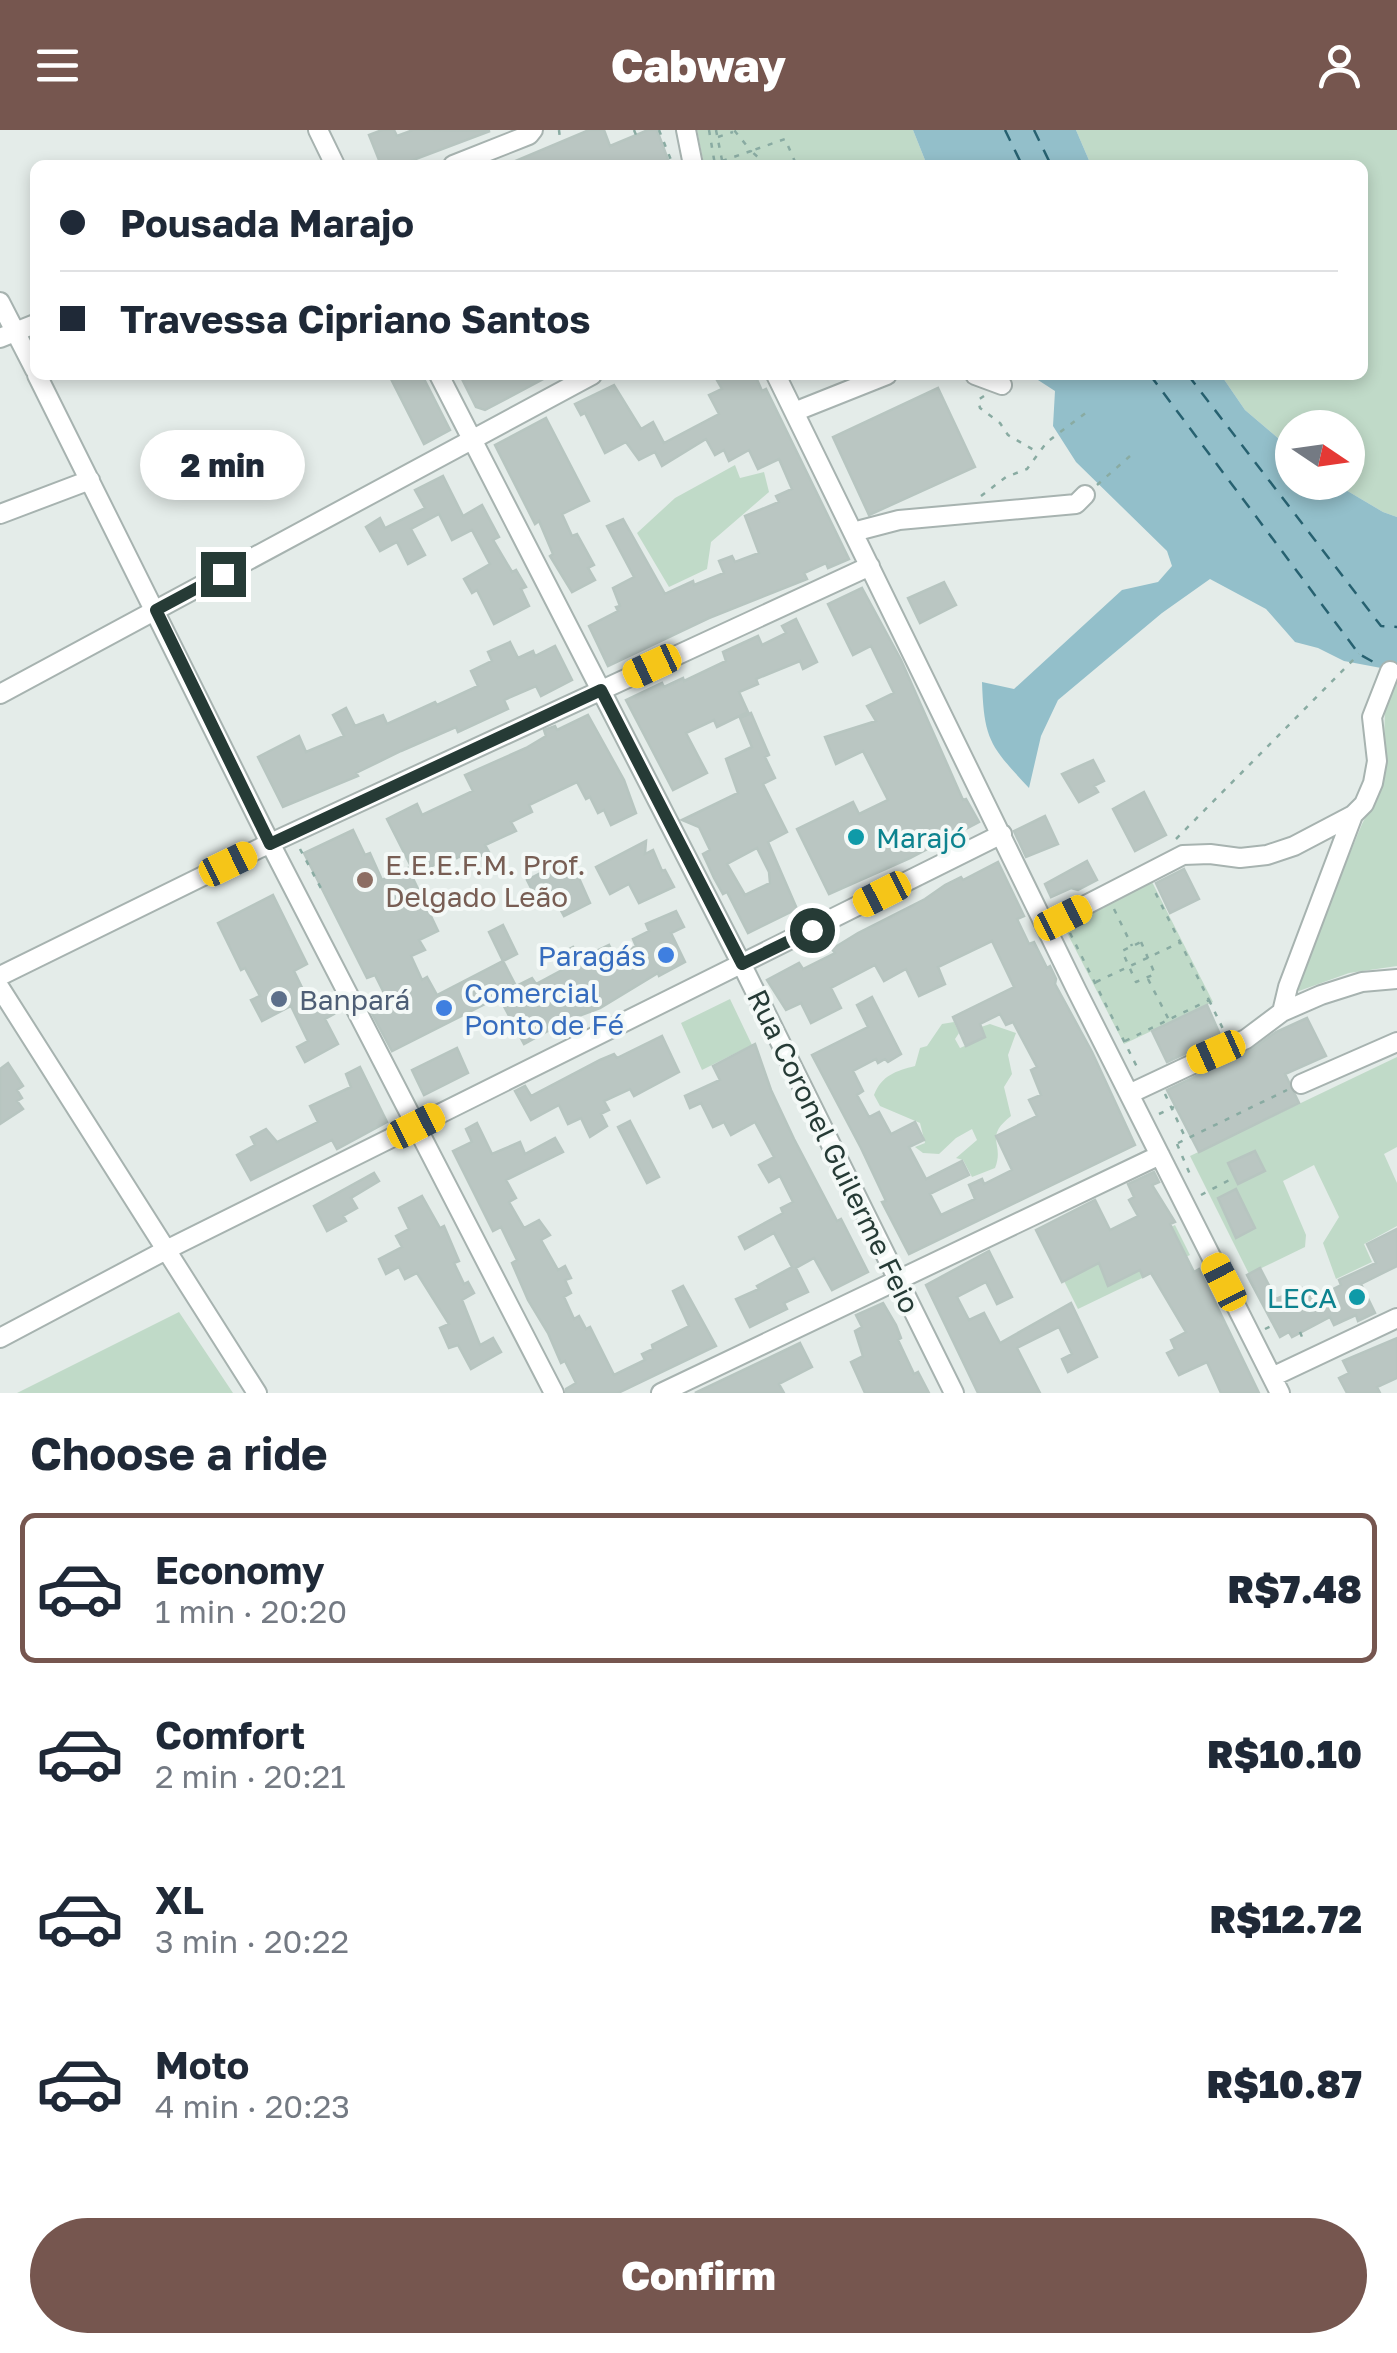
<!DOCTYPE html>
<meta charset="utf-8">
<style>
:root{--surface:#fff;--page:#f6f6f7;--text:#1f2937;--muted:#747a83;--line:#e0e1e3;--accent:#76564f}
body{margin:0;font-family:"Golos Text",sans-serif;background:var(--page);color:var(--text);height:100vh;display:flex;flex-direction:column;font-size:38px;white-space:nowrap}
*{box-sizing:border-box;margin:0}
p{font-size:32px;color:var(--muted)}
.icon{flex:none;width:55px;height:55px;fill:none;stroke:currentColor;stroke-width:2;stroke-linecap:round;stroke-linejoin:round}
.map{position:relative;height:1263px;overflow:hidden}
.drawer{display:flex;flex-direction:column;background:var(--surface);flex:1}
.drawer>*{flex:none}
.hud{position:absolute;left:30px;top:30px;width:1338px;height:220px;border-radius:15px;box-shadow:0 5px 15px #0003;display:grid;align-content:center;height:220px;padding:0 30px;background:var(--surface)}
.needle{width:65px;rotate:103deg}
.buttons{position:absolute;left:1275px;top:280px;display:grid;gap:20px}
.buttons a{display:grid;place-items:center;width:90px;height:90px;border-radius:50%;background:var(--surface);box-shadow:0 5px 15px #0003;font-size:50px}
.end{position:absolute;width:45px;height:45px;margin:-22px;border:12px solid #263b36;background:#fff;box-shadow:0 0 0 5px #fff}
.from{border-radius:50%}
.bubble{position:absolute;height:70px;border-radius:35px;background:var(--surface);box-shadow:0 5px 15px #0003;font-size:32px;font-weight:800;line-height:70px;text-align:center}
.car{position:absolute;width:30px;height:60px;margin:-30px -15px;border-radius:12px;box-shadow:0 0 8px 2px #0007;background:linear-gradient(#f5c518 24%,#345 0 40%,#f5c518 0 76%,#345 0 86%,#f5c518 0)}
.hud b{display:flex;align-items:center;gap:35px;height:95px;font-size:38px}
.hud b+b{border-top:2px solid var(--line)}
.hud i{width:25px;height:25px;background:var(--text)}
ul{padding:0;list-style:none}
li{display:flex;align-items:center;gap:30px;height:150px;margin:0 20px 15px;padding:0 10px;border:5px solid transparent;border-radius:15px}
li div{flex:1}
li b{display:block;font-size:38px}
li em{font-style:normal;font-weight:800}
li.selected{border-color:var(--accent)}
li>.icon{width:90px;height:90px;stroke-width:1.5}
h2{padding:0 30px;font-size:45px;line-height:120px}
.primary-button{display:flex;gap:20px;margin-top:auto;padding:20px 30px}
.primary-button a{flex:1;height:115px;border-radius:60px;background:var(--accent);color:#fff;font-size:40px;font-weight:800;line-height:115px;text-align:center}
header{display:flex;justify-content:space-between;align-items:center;height:130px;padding:0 30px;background:var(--accent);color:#fff;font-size:45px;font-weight:800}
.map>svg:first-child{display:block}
.green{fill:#c0dac8}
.water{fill:#93bfca}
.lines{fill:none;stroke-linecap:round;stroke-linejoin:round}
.ferry{stroke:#276170;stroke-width:2.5;stroke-dasharray:12 10;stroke-linecap:butt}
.building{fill:#bac6c2;stroke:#b7c5c0;stroke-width:2.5;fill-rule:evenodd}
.minor-casing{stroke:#a7b3b0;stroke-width:22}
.path{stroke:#89aba2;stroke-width:2.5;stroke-dasharray:5 8;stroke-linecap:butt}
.minor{stroke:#fff;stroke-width:18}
.route{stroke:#263b36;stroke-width:12}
.culture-dot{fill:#0f9aa8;stroke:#f4f9f7;stroke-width:4}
.education-dot{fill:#8d6e63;stroke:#f4f9f7;stroke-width:4}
.shop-dot{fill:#3f7fe0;stroke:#f4f9f7;stroke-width:4}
.service-dot{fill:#5c6f8a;stroke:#f4f9f7;stroke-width:4}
.labels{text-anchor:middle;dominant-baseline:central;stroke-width:8;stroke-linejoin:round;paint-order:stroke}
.culture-label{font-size:28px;fill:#0d838f;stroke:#f4f9f7;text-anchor:start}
.education-label{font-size:28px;fill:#785e54;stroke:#f4f9f7;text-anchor:start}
.shop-label{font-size:28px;fill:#366cbe;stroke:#f4f9f7;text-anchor:end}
.service-label{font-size:28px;fill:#4e5e75;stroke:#f4f9f7;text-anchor:start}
.street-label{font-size:28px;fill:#263b36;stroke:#f4f9f7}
</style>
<header><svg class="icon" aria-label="menu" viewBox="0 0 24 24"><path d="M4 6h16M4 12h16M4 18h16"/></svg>Cabway<svg class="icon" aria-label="person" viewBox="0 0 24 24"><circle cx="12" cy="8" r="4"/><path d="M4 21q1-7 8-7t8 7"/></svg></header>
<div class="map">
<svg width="1397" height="1263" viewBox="0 0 1397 1263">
<rect width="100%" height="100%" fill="#e4ece9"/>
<path class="green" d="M697,0H913L927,35H704Z
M1076,0H1397V387L1383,382L1334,353L1348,352V298H1292V320L1245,280L1221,245H1362V35H1091Z
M735,335L740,348L764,342L769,362L711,412L707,439L669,457L637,403L675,368Z
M1397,541V836L1349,843L1299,861L1295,856L1362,694L1383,653L1385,576Z
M1151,750L1213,872L1124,914L1063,795Z
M730,869L752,915L702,940L681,893Z
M954,892L959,903L955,909L960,918L985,907L981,897L990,894L1016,903L1008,925L1012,944L1004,957L1011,986C983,1008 1005,1013 995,1038L972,1047L963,1030L956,1028L977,1010L972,999L956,1008L939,1024L923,1023L915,1017L925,1013L920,993L880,976L874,965C882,945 896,941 915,936L920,918L927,916L942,894Z
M1397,927V1017L1384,1024L1397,1053V1096L1364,1114L1372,1132L1336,1149L1323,1113L1339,1087L1314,1035L1283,1051L1306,1105L1305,1117L1249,1144L1190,1026Z
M1175,1095L1190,1125L1078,1179L1064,1151Z
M179,1182L233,1263H17Z"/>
<path class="water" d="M913,0H1076L1091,35H927Z
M1036,245H1221L1245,280L1292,320V352L1334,353L1383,382L1397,387V541L1344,531L1318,518L1295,512L1266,479L1210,449L1162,483L1058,570L1041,606L1029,658C990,616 984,610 982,552L1014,559L1122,460L1158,452L1172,436L1167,421L1076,332L1053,296L1055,261L1038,250Z"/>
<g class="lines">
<path class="ferry" d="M1005,0L1022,35
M1034,0L1051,35
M1150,245L1359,524L1384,538
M1188,245L1381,496L1397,497"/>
</g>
<path class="building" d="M382,0H394L397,6L413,0L490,1L400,35H381L369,5Z
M589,0H604L610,16L648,0H657L670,35H506Z
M389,245H422L450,300L424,314Z
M460,245H551L485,280L476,277Z
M714,245H755L762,261L766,259L849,429L828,438L826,433L804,443L807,449L709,488L608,536L589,496L618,481L616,477L620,476L613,458L634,447L607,396L623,389L665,464L693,451L694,455L724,443L719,431L732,426L735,432L759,423L745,386L779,372L776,366L792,359L779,329L758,339L749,320L729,331L724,320L715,325L706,309L662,336L655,322L639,330L626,312L605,323L585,283L581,285L575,274L614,255L641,299L653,292L664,313L719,284L709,265L722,259Z
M938,258L975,337L869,385L833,307Z
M546,288L589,371L562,384L572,406L577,404L594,435L588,438L595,450L572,462L550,426L553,424L539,391L535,394L495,315Z
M443,346L463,386L482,375L499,407L493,410L512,442L516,440L526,457L521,459L529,476L494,494L477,460L472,463L464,449L490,434L472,400L452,410L439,384L411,399L425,425L408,434L397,412L380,421L366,397L380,388L385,398L425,378L415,360Z
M944,452L956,475L920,493L908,468Z
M862,458L901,530L963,670L966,669L979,692L910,728L829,764L797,699L853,672L859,684L888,670L863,621L836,634L825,607L876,591L867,576L894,563L871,516L853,525L828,474Z
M796,489L817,532L803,539L800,531L756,549L758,554L739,562L748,582L717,597L714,590L686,603L707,643L673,660L626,570L662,553L664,557L683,548L684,551L726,531L723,522L758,506L762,515L786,503L782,496Z
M510,512L518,528L533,521L535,526L555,516L572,550L541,566L536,556L504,570L508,579L458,602L456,597L401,621L356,643L358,646L283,677L258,627L299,606L306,622L344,606L333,585L346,578L355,596L383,585L387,594L435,572L437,575L478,556L471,541L492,531L488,522Z
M751,583L769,625L765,627L775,648L763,654L787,702L768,712L797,779L748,803L727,762L723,764L714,748L703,724L710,720L699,697L682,690L738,663L726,629L752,617L740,588ZM757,718L769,742L770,753L745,765L727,734Z
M588,585L624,650L636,683L611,695L604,680L598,683L590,667L586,669L577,652L529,675L532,682L511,692L516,701L485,715L489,722L464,734L460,726L457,728L455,725L415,744L387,689L417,674L422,685L473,661L465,645L526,618L546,606L544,600L555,596L557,600Z
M1093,630L1104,651L1094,656L1098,662L1079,672L1062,644Z
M1144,662L1166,705L1135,721L1113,679Z
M1045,686L1058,714L1026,727L1014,701Z
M353,700L365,725L370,723L382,750L408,738L438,801L419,810L425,820L411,826L422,850L427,847L437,865L503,831L516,856L532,848L536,854L562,840L555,827L573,817L580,829L609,815L615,827L636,816L633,809L649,801L646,794L676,781L684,797L671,803L685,832L659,846L658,843L600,878L568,890L524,914L499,867L392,921L370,880L387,869L375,845L367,848L304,723Z
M646,711L645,724L653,720L662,741L665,740L674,757L639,773L629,754L610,764L596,737Z
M564,731L572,749L578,746L590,773L564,786L551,762L536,768L527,750Z
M1087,731L1097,750L1078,760L1071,758L1051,767L1045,754Z
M998,732L1024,786L1017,789L1029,814L1034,812L1047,838L1050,836L1056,849L1055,854L1092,922L1135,1015L909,1124L882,1072L886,1071L861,1018L812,925L868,897L857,875L872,867L901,924L888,932L885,929L878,933L876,929L853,941L863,961L857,965L869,987L879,982L891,1004L915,992L924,1010L909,1017L926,1049L962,1031L969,1045L930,1064L941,1085L975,1069L969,1055L982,1049L984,1054L1012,1040L996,1006L1037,986L1029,970L1041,965L1031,940L1037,937L1013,892L1006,895L1000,884L980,894L985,907L966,916L953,887L1014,857L992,811L938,837L945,854L919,866L906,839L884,851L875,835L831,858L841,878L811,893L801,873L786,880L767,850L799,833L803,839L835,823L832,819L858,803L925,769L945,755L961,747L963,750Z
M1184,739L1199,769L1170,783L1156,753Z
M273,765L307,834L294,841L308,870L324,863L334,884L325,889L338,914L305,932L297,917L308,911L291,876L262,891L251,870L260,866L245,838L241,840L218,793Z
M503,795L517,824L503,831L489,802Z
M1207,875L1221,907L1167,932L1152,901Z
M1307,888L1326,926L1285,944L1299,973L1199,1022L1167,960L1251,920L1276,902Z
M662,906L679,942L634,966L630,959L604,971L609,980L601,984L607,996L590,1007L581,988L568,994L559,975L531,990L515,961L525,956L531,966L600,930L614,924L617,928Z
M755,914L771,960L794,1009L837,1091L841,1089L868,1142L832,1160L814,1128L796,1138L808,1162L784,1173L787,1179L750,1197L736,1169L759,1159L757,1156L792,1137L774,1103L745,1119L739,1107L783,1083L781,1078L793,1072L780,1046L769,1052L759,1035L774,1027L755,992L731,1005L724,992L713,997L701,973L690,978L685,966L720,950L713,936Z
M457,918L468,943L424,965L412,940Z
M8,933L23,956L17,960L22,968L17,971L23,979L0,994V939Z
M360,937L387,992L337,1019L332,1010L251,1050L237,1025L255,1015L251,1007L266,999L277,1012L318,992L310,976L351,957L346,944Z
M630,991L659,1047L647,1053L618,997Z
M477,993L492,1024L520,1012L525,1024L555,1008L563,1022L506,1050L516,1068L509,1072L524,1098L539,1090L550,1105L541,1110L558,1140L565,1136L571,1148L565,1150L571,1163L564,1167L574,1189L579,1186L586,1199L590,1197L614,1245L645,1230L642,1224L653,1219L652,1215L689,1196L673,1161L683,1156L716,1216L618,1263H566V1259L576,1253L565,1231L561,1233L548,1203L528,1170L512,1133L517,1130L501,1097L493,1101L453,1021L472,1012L466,999Z
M1255,1021L1265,1041L1238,1054L1228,1033Z
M1154,1042L1159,1052L1152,1055L1175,1092L1170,1094L1194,1142L1199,1139L1259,1263H1221L1207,1232L1179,1245L1167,1223L1175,1219L1171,1210L1186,1202L1151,1143L1143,1147L1140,1140L1108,1156L1099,1133L1062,1152L1036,1100L1095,1070L1110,1100L1138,1086L1129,1070L1134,1067L1128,1054Z
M374,1043L379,1051L351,1068L357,1078L343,1086L346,1091L327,1101L314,1076Z
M1236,1059L1255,1098L1236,1108L1218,1068Z
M422,1066L440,1098L444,1096L459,1131L454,1133L464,1154L468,1152L474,1163L462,1170L480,1215L493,1208L501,1222L471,1239L458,1215L449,1218L440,1198L449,1194L417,1143L405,1149L399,1137L386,1144L379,1129L402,1117L396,1106L409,1099L399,1078Z
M1397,1099V1136L1361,1154L1375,1183L1358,1191L1356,1185L1334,1195L1330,1187L1292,1207L1289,1202L1280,1207L1247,1145L1260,1138L1276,1169L1302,1158L1313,1169L1341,1155L1339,1150L1376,1133L1367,1114Z
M989,1121L1012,1167L997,1174L986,1152L957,1167L969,1190L984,1183L1000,1213L1071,1173L1097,1227L1068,1242L1062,1229L1072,1224L1059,1197L1017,1218L1040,1263H978L926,1155Z
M883,1173L896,1195L901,1208L898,1210L914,1244L918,1242L929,1263H865L851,1232L863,1226L855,1201L862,1197L856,1185Z
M1397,1208V1248L1377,1257L1380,1263H1347L1339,1248L1349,1243L1343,1231Z
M800,1213L812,1237L779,1254L784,1263H695Z"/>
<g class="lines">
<g class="minor-casing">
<path id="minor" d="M318,0L335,35
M686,0L693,35
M453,35L529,5L533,0
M0,172L35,240
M0,208L35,194
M37,245L270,713L554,1263
M439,245L742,835L954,1263
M776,245L1077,861L1280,1263
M975,245L1002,255
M794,282L887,245
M0,384L90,350
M853,402L899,390L1076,374L1085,365
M0,564L592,245
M1045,796L1183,725L1210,724L1240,728L1267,725L1294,716L1353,685L1364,674L1373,653L1377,631L1372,587L1390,541
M0,846L260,718L870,436
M0,858L257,1263
M1282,882L1288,857L1353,685
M1301,954L1397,912
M1129,964L1246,909L1282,882L1321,865L1362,852L1397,849
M0,1208L166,1120L1002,704
M1272,1247L1397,1188
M661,1263L1160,1025"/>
</g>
<path class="path" d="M559,0L560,9
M634,0L636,5
M659,0L673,35
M709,0L715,35
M716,0L723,35
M718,7L733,2
M722,31L751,21L734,0
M767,35L751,21L785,9L796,34
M984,266L978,270L980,278L1000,293L1008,305L1039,323
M1097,355L1130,326
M981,366L1006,347L1027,339L1047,312L1091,279
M1176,709L1359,524
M300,719L323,762
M1114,779L1132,816
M1070,803L1138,939
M1141,812L1155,844L1136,852L1122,821Z
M1148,849L1169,890
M1096,852L1179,813
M1209,870L1223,899
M1125,911L1209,870L1153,758
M1165,964L1185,1007
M1159,984L1174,977
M1178,1013L1287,960
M1177,1014L1192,1049
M1201,1065L1235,1047
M1265,1199L1273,1195
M1300,1202L1304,1212"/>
<use href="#minor" class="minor"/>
</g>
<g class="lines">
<path class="route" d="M223,444L156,480L270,714L601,560L742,834L812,800"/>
</g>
<g class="culture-dot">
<circle cx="856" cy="707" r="10"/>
<circle cx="1357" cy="1167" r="10"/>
</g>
<circle class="education-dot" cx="365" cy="750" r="10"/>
<g class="shop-dot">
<circle cx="666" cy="825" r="10"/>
<circle cx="444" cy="878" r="10"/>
</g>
<circle class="service-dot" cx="279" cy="869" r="10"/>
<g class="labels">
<g class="culture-label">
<text x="876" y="707">Marajó</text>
<text x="1337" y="1167" text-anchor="end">LECA</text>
</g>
<g class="education-label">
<text x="385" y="734">E.E.E.F.M. Prof.<tspan x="385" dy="32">Delgado Leão</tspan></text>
</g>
<g class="shop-label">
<text x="646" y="825">Paragás</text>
<text x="464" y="862" text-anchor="start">Comercial<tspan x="464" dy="32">Ponto de Fé</tspan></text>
</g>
<g class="service-label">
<text x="299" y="869">Banpará</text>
</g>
<g class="street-label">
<text transform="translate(834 1021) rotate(64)">Rua Coronel Guilerme Feio</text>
</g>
</g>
</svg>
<div class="buttons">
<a><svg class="needle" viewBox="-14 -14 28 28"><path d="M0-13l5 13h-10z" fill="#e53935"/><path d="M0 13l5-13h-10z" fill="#747a83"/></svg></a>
</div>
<i class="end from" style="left:812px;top:800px"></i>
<i class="end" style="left:223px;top:444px"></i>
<div class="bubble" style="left:140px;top:300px;width:165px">2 min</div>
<i class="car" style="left:652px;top:536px;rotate:245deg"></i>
<i class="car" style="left:228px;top:734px;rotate:64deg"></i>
<i class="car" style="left:882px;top:764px;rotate:243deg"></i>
<i class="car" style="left:1063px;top:788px;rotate:63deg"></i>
<i class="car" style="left:1216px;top:922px;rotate:246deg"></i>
<i class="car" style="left:416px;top:996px;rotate:63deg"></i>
<i class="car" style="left:1224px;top:1152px;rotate:333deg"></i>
<div class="hud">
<b><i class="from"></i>Pousada Marajo</b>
<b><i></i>Travessa Cipriano Santos</b>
</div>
</div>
<section class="drawer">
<h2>Choose a ride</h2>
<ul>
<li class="selected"><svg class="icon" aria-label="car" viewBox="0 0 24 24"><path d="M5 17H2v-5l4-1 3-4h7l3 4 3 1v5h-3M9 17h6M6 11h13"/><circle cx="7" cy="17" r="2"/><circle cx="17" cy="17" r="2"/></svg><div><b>Economy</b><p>1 min · 20:20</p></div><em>R$7.48</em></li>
<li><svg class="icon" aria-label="car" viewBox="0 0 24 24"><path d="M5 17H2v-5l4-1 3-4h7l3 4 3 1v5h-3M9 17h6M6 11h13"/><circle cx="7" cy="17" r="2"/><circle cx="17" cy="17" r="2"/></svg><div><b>Comfort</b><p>2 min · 20:21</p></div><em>R$10.10</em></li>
<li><svg class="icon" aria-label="car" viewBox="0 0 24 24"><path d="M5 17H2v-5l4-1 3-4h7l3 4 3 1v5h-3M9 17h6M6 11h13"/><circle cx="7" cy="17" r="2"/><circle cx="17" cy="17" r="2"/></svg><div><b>XL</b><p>3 min · 20:22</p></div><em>R$12.72</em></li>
<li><svg class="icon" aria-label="car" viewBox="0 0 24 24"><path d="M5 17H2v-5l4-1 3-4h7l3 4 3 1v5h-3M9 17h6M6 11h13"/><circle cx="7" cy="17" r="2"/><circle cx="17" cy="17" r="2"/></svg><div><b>Moto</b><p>4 min · 20:23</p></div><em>R$10.87</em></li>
</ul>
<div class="primary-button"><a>Confirm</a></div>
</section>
